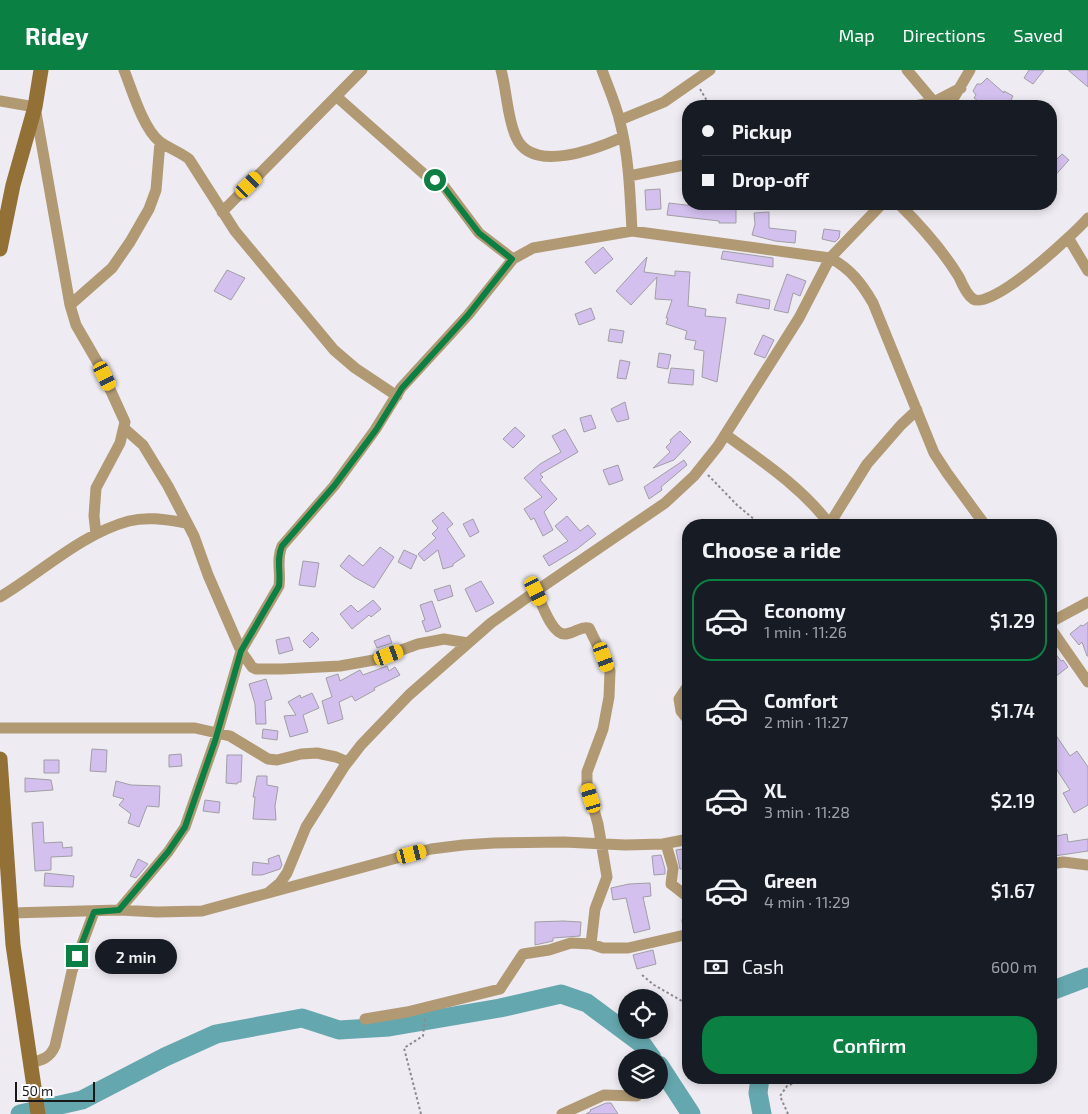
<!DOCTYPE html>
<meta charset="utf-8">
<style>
:root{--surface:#171b24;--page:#242831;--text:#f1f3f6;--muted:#9ea1a6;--line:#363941;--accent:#0b8043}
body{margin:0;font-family:"Exo 2",sans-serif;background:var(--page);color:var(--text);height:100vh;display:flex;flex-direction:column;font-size:19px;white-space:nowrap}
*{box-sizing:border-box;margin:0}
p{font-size:16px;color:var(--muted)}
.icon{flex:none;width:28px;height:28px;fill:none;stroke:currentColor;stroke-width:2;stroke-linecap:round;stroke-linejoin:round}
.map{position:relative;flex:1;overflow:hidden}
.sheet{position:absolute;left:682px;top:449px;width:375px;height:565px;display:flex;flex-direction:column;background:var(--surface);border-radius:20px;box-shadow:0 2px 8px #0003}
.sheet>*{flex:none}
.top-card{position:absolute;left:682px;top:30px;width:375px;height:110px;border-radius:20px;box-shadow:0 2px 8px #0003;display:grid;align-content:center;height:110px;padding:0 20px;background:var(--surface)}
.tools{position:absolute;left:618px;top:919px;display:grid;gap:10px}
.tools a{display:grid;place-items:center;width:50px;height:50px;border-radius:50%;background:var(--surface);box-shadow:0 2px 8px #0003;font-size:25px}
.scale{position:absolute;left:15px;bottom:12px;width:80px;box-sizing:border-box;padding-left:5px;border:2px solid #181719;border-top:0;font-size:14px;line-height:18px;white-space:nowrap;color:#181719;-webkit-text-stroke:4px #fff;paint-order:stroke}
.end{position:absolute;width:22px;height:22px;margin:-11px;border:6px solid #0b8043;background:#fff;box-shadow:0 0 0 2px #fff}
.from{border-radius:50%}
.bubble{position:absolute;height:35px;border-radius:18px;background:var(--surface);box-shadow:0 2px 8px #0003;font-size:16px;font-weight:600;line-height:35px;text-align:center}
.car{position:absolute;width:15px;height:30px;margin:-15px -8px;border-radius:6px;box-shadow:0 0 4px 1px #0007;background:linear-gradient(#f5c518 24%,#345 0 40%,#f5c518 0 76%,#345 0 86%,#f5c518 0)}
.top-card b{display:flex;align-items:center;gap:18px;height:48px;font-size:19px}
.top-card b+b{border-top:1px solid var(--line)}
.top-card i{width:12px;height:12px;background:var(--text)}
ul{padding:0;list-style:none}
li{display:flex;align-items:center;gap:15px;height:82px;margin:0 10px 8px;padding:0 10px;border:2px solid transparent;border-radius:20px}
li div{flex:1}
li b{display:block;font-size:19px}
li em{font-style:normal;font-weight:600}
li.on{border-color:var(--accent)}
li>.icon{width:45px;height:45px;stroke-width:1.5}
h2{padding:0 20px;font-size:22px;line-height:60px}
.pay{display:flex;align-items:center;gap:12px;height:55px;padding:0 20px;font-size:19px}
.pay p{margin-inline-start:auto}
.cta{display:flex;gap:10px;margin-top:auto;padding:10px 20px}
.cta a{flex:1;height:58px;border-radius:20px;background:var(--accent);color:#fff;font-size:20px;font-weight:600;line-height:58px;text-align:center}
header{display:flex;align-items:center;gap:30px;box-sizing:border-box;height:70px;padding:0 25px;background:var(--accent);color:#fff}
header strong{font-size:24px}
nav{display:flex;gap:28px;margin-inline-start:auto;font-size:18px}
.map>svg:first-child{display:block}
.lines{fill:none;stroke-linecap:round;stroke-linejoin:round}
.river{stroke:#65a7ae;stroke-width:19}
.building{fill:#d4c0ef;stroke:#a09ea4}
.path{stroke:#8c8a8e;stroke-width:2;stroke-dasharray:2.5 2.5;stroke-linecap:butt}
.street{stroke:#b19974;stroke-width:11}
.secondary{stroke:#937036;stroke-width:15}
.route{stroke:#0b8043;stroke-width:6}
</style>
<header>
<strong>Ridey</strong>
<nav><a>Map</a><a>Directions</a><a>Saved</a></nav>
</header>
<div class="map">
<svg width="1088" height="1044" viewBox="0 0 1088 1044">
<rect width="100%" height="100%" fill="#eeebf2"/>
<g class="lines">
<path class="river" d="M1051,921L1088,907
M659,995L691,1044
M760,1008L758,1023L762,1044
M20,1044L82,1030L165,987L216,964L302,948L339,960L389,957L500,938L561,924L587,933L642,974L652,988"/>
</g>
<path class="building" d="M1029,0H1044L1033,14L1024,8Z
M1068,0H1088V17Z
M987,8L1004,23V21L1013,26L1011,30L1021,36H985L974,28L976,25L973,21L977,14H981Z
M1062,84L1069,90L1051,110V95Z
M660,119L661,139L646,140L645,120Z
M669,133L719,139V134H736V153H719V151L667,145Z
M769,142V158L796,161L795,173L775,171L752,165L755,154L754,143Z
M824,159L840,161L839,168L835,172L822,169Z
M603,177L613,189L595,204L585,192Z
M723,181L773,188V197L721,189Z
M647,187L644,202L675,206V201L690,202L688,236L706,239L705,246L726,248L717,312L702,307L704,281L694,279L696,271L685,269L687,261L666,254L668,248H666L672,230L655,229L657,207L631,235L616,221Z
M227,200L245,208L231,230L214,221Z
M787,204L806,211L800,226L793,223L788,243L774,240Z
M738,224L770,230L769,239L736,233Z
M591,238L595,249L579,255L575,244Z
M610,259L624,261L622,273L608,271Z
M763,265L774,270L765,288L754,284Z
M659,283L671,285L668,299L657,297Z
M620,290L630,292L626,309L617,308Z
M671,298L694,300L693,315L668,313Z
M625,332L629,349L617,352L611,339Z
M591,345L596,358L584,362L580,348Z
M515,357L525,366L513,378L503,369Z
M565,359L578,382L540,404L543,407L540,410L557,429L544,442L553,460L543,466L534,448L531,450L524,439L542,427L524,408L540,394L561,382L552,366Z
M680,361L691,372L674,390L653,398L670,382L666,377L671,372L670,370Z
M684,390L687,395L661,417L662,420L649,429L644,417Z
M618,395L623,410L609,415L603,400Z
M443,442L453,454L447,459L465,486L453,494V496L443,499L438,480L424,491L418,484L436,468L432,464L438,458L432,451Z
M567,446L580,461L588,455L596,464L577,479L549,496L543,486L568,471L555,456Z
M473,449L479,462L470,467L463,454Z
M380,477L394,487L374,518L354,507L340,496L349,485L363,496Z
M404,480L417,486L411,499L398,492Z
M303,491L319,493L315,517L299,515Z
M481,511L494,533L476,542L465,519Z
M450,515L453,526L438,531L434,520Z
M373,530L381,539L371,547L369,545L352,559L340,544L351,535L358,542Z
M432,531L441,557L426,562L422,551L425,550L420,535Z
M1088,552V586H1087L1082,572L1079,575L1070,564L1081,555L1083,556Z
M312,562L319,569L310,578L303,571Z
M389,565L392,573L377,578L374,571Z
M289,567L293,580L279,584L276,570Z
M1051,578L1061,591L1063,590L1068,597L1051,610Z
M387,596L389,601L395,597L400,605L374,618L375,620L355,631L352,626L339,632L343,649L328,654L322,631L332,627L326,608L338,604L340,611L360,600L363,605Z
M266,609L272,629L265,631L266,654H256L255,634L249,614Z
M312,623L319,638L303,645L308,662L290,667L284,646L296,645L288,632L300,625L301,628Z
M1051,658L1070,686L1077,681L1088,697V735L1074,743L1063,723L1070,720L1055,697L1051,699Z
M263,659L278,661L277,670L262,668Z
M92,679L107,680L106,702L90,701Z
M181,684L182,696L169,697V685Z
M227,685H242L241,712H238L237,714L226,713Z
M44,690H59V703H44Z
M257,706H267V715L278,717L275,736L276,750L253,749L255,727H253Z
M25,708L51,710L53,720L25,722Z
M116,711L131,715L160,716L159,737L147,736L139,757L128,753L131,744L119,735L124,729L113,726Z
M205,730L220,732L219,743L203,741Z
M43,752L44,773L62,772L63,778L72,777V786L51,787V800L35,801L32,753Z
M1067,764L1068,772L1088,769V781L1054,786L1051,767Z
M689,778V798L680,799L676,780Z
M279,785L282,795L280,799L262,805H252L253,792L269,794L268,789Z
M661,785L665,799V804L654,805L652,786Z
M138,789L148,794L136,808L130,806Z
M45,803L74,806L73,817L44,816Z
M650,813L651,826L643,827L650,859L634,863L626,828L613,830L611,818L629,814Z
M563,851L581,852L580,866L553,868V871L535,875V852Z
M653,880L656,894L637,899L633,885Z
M606,1033H611L618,1044H586L591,1041L590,1040Z"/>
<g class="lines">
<path class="path" d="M700,19L710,36
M708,405L737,435L761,455
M642,905L654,915L689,935
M421,1044L404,978L423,966L425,948
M788,1044L780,1026L787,1016L799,1011V1008"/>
<path class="street" d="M124,0C132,20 143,58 159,71C168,78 180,82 189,89L235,161L334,280L355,298L397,326
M501,0C507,21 507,48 516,67C532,104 596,79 623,67
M602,0C608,17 616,34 620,52C629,87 630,124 632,161
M907,0L934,32
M337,27L424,104L443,115L479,163L513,189
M0,31L35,37L70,235L76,255L98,293L125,352L120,373L96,418L94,446L96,464
M915,36L934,32L961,18
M949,36L970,0
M620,50L664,32L710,0
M629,106L689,94
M899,134C922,157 942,179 959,207C962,214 967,225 973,229C992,241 1074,164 1088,148
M222,142L362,0
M1069,169L1088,201
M70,235L112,198L130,172L149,139L156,120L160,72
M125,359L143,375L168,416L194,466L208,505L241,581L252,597L256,599H282L340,596L374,590L418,574L444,569L468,573
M726,365C762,391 803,418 830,455
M829,455L867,394L901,355L917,340
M536,521C541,532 552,566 566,564C575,563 581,556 589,558L610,601L609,627L603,659L587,702V715L598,754L607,807L595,839L591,874
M0,527C42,502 81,464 129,451C148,446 168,450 187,453
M1051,552L1088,532
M1051,559L1088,612
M689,614L679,629L681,641L689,651
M0,658H195L230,666L268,689L277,690L301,684L317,683L336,687L348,692
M666,774L673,798L671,814L689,828
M1051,794L1063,792L1088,795
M268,823L280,813L287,803L306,757L344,697L361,675L409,625L491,553L539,519L665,433L694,406L718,376L799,248L830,188L882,134
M119,840L168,782L185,757L215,671L241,581L279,516C281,502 276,489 282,476L334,416L375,360L401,318L468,245L513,189L533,178L632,161L830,188C851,199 862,214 873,233L934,383L947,403L985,455
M11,843L119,840L157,842L202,841L393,789L431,779L463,775L494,773L564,772L625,775L663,774L689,769
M689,846L687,851L689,856
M365,949L407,942L500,919L523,884L549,880L571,873L591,874L603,878H628L689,864
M30,993C42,990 50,988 55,976L72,901L94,842
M562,1044L604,1025L637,1026"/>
<path class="secondary" d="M0,179L13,115L35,37L41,0
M0,689L13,875L38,1044"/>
</g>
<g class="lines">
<path class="route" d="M77,886L94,842L119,840L168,782L185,757L215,671L241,581L279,516C281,503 276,489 282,476L334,416L376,360L402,318L468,245L512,189L479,163L443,116L435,110"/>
</g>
</svg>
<div class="tools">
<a><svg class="icon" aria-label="locate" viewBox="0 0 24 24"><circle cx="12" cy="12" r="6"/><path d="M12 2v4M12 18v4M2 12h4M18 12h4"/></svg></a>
<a><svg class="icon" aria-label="layers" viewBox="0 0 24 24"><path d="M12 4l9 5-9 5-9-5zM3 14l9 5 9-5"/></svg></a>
</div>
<div class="scale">50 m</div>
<i class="end from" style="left:435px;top:110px"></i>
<i class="end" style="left:77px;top:886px"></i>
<div class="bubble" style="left:95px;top:869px;width:82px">2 min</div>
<i class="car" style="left:249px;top:115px;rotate:45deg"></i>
<i class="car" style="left:105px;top:306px;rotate:154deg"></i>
<i class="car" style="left:536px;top:521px;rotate:154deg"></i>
<i class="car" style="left:389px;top:585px;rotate:70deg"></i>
<i class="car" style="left:604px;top:587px;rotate:160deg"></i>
<i class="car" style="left:591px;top:728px;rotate:343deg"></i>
<i class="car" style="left:412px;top:784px;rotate:76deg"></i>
<div class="top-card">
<b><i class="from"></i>Pickup</b>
<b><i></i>Drop-off</b>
</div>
<section class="sheet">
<h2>Choose a ride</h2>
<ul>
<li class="on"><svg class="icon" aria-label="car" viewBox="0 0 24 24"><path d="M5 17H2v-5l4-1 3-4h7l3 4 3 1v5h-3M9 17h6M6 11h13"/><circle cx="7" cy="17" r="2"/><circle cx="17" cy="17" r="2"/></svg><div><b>Economy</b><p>1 min · 11:26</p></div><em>$1.29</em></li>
<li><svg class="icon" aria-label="car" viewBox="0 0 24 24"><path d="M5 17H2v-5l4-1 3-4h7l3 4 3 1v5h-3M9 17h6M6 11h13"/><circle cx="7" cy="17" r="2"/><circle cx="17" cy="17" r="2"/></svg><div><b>Comfort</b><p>2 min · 11:27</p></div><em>$1.74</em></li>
<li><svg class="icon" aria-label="car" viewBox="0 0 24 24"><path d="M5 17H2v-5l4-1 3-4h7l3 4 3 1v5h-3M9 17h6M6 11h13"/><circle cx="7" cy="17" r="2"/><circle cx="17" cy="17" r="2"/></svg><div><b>XL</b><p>3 min · 11:28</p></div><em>$2.19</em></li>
<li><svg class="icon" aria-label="car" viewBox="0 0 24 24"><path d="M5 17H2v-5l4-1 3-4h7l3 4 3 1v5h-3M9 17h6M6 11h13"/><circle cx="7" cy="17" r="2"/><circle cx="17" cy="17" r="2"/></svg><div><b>Green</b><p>4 min · 11:29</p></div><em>$1.67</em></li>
</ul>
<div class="pay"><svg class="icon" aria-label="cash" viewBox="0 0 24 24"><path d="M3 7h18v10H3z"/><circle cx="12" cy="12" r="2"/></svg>Cash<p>600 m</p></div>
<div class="cta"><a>Confirm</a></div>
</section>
</div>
